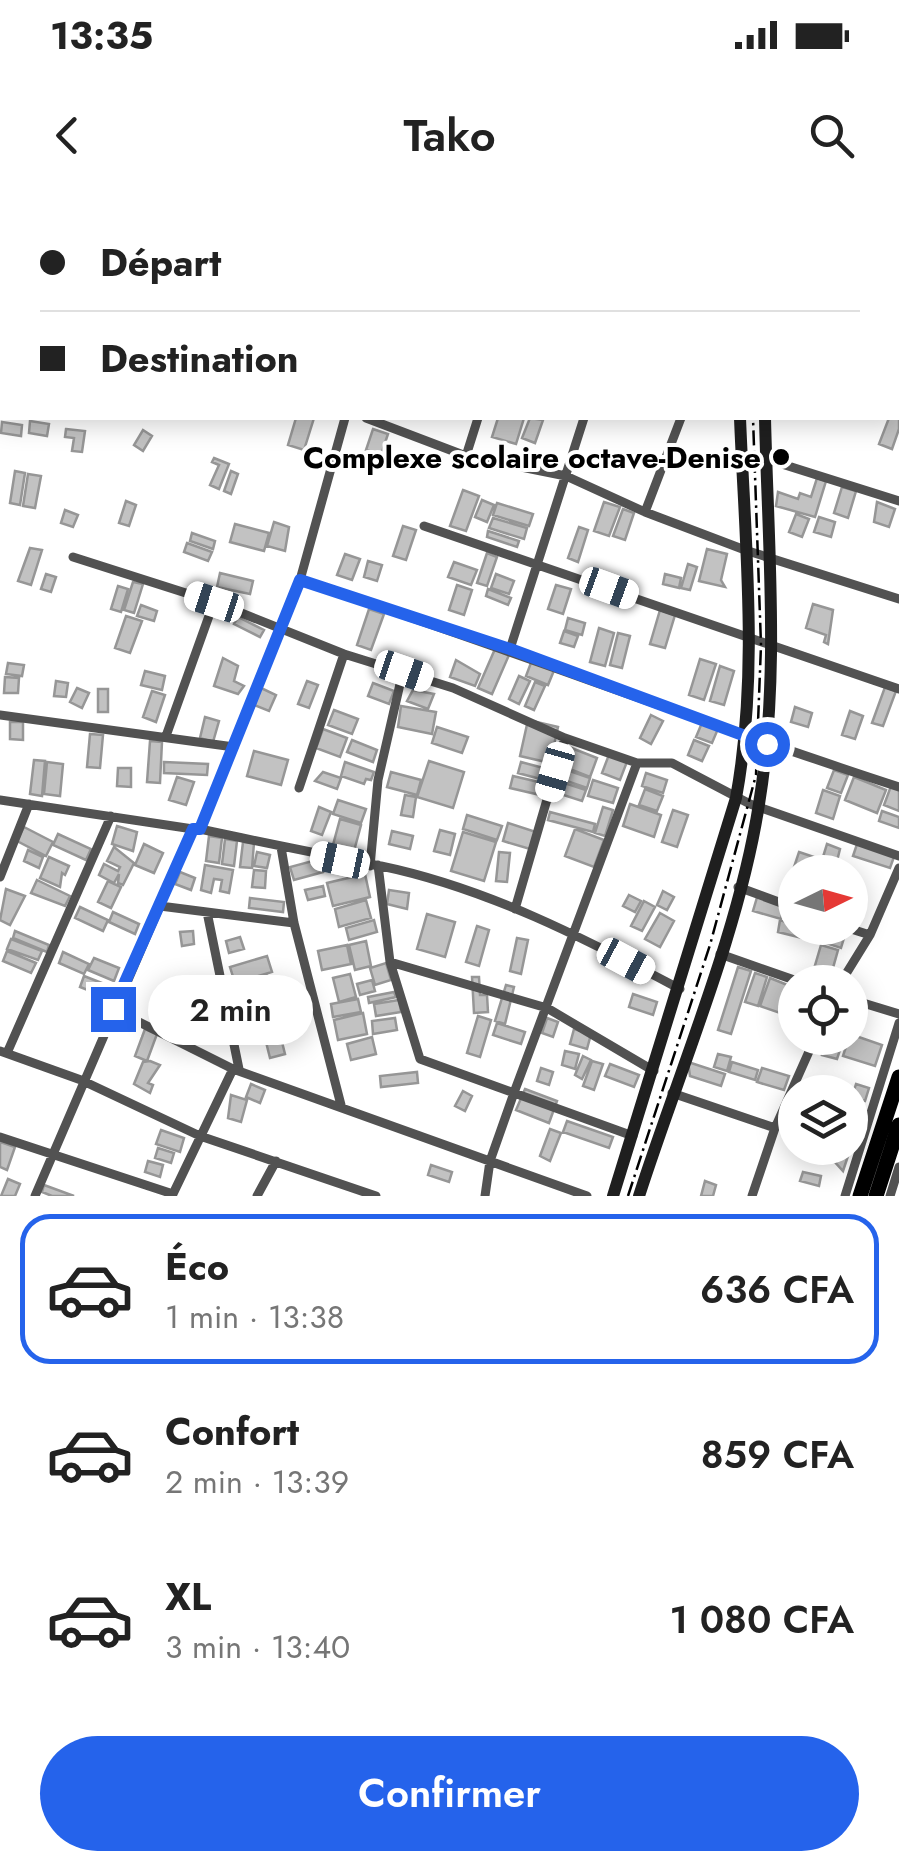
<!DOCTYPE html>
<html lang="fr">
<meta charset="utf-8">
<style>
:root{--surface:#fff;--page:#f6f6f6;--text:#222;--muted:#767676;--line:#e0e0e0;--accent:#2563eb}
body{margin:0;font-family:Jost,sans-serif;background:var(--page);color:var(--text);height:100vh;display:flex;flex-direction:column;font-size:38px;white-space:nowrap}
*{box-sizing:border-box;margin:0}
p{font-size:32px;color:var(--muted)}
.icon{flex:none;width:55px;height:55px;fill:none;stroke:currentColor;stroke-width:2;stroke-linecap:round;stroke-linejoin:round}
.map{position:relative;height:996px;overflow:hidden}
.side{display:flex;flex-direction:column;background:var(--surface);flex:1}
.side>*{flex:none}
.hud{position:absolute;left:0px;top:0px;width:900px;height:220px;box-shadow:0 5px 25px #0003;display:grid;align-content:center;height:220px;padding:0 40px;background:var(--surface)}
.needle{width:65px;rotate:85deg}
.fabs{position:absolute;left:778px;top:655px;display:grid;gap:20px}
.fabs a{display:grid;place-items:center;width:90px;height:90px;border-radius:50%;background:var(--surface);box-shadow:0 5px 25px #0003;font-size:50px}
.end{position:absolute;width:45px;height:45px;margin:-22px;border:12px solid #2563eb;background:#fff;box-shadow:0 0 0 5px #fff}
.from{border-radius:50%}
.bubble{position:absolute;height:70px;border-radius:35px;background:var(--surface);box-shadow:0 5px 25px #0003;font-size:32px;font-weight:600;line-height:70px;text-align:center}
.car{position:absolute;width:30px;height:60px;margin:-30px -15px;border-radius:12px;box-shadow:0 0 8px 2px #0007;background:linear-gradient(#fff 24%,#345 0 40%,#fff 0 76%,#345 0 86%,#fff 0)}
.hud b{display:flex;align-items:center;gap:35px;height:95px;font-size:38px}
.hud b+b{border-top:2px solid var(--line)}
.hud i{width:25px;height:25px;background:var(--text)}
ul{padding:18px 0 0;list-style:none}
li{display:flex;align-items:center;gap:30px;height:150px;margin:0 20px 15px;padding:0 20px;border:5px solid transparent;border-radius:30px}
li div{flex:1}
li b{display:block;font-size:38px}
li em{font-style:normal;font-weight:600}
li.selected{border-color:var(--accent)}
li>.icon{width:90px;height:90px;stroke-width:1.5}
.cta{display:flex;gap:20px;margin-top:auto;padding:20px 40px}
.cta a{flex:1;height:115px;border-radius:60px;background:var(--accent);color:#fff;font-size:40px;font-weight:600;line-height:115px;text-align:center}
.status{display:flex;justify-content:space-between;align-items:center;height:70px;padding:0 50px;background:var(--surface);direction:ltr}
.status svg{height:28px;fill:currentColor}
header{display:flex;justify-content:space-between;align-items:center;height:130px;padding:0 40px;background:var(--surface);font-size:45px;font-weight:600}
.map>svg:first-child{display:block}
.building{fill:#c2c2c2;stroke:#969696;stroke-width:2.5}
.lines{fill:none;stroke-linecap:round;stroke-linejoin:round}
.path{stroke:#747474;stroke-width:2.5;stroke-dasharray:2.5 5;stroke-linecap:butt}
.street{stroke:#525252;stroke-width:9}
.secondary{stroke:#1f1f1f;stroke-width:12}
.highway{stroke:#000;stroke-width:15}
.rail{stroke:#000;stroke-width:2.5;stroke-dasharray:15 5 2.5 5;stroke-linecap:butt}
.route{stroke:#2563eb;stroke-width:12}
.poi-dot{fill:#000;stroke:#fff;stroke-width:4}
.labels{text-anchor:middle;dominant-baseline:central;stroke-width:8;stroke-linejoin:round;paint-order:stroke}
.poi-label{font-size:30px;font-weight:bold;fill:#000;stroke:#fff;text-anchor:end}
</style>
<div class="status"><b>13:35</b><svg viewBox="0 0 49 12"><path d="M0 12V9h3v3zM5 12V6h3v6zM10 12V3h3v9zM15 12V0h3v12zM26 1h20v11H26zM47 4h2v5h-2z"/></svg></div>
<header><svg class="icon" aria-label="back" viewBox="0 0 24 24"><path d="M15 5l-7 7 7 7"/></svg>Tako<svg class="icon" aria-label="search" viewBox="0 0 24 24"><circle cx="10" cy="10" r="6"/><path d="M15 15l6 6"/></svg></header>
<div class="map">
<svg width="899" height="996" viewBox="0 0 899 996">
<rect width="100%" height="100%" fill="#fff"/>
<path class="building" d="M899,210V229L892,249L879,244L889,218H898Z
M296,218H314L304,250L288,245Z
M498,218H524L516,244L492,237Z
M530,218L543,220L535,243L522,238Z
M30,221L49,224L47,236L29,233Z
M2,222L22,225L21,236L1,233Z
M66,229L85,231L82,252L72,251L74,238L65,237Z
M373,229L388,234L381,255L366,250Z
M143,230L152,236L143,251L134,245Z
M214,258L229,264L219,289L210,285L219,265L212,262Z
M15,271L25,273L20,305L10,303Z
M231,271L238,274L231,294L224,291Z
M28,274L41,276L35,308L23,306Z
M817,278L826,281L815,317L776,306L778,292L798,299L800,293L811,297Z
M842,287L856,291L848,318L834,313Z
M463,290L479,296L466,331L450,326Z
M482,300L494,305L487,322L475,317Z
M126,301L136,305L129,326L119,323Z
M604,302L620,307L609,336L594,331Z
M877,302L895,309L889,327L874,322Z
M497,303L533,314L529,326L493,315Z
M623,309L634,313L625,340L613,336Z
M65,310L78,315L73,327L61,323Z
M796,314L809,319L802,337L789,332Z
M819,317L835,322L831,337L814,332Z
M493,318L527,328L524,339L489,328Z
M274,322L289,327L285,351L267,346Z
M235,324L269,333L264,351L230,342Z
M403,326L416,330L406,360L393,356Z
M579,327L588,330L578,362L568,358Z
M488,331L519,341L517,347L487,337Z
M192,333L215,341L213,349L190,341Z
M187,343L212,352L208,361L184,352Z
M30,348L42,350L31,385L18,381Z
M707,349L727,354L721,380L725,387L699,381Z
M487,353L497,357L487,386L477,383Z
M345,354L360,359L352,380L337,375Z
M368,361L382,365L377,381L364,377Z
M454,362L477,370L471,385L448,377Z
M688,364L697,367L690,390L681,388Z
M220,373L253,381L250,394L217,387Z
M46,374L56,377L51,392L41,389Z
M496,374L514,381L509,394L491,388Z
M665,374L681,378L679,388L663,384Z
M133,382L143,384L134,413L124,410Z
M457,385L472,390L464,415L449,410Z
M556,385L571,389L563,414L548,409Z
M118,386L128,389L121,412L111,409Z
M488,389L511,398L508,405L486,396Z
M813,404L833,410L828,444L824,442L826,435L806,428Z
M141,405L157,411L154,421L137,416Z
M369,409L384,414L371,450L357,445Z
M660,410L675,415L665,448L650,444Z
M126,416L142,421L130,453L115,448Z
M238,417L264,430L260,437L234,424Z
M568,418L585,423L582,435L565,430Z
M599,428L614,433L605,466L590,462Z
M564,431L578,436L574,447L560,443Z
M618,433L630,436L622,468L610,465Z
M495,449L509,455L492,494L478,488Z
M223,458L238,466L234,481L244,486L238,494L214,486Z
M700,459L716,464L704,500L689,495Z
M456,460L480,474L475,486L450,477Z
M532,460L555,468L548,485L526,476Z
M8,463L24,465L22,476L6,474Z
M720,466L734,471L724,505L710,501Z
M145,471L165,476L162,490L141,485Z
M519,476L530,481L519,504L509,499Z
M5,477L19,478L18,493H4Z
M56,481L68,483L66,497L54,496Z
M307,481L318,485L309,508L298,504Z
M535,482L545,486L534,510L525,506Z
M373,483L394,491L389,504L368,496Z
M885,487L896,491L883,526L872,523Z
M77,488L89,493L82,508L70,502Z
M261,488L276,495L269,511L254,505Z
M98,489H108V512H98Z
M413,490L434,494L428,509L407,501Z
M152,491L165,495L156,522L143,517Z
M401,506L436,512L432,534L398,527Z
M795,507L812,513L808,527L791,522Z
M334,510L358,519L352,534L328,525Z
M850,511L863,516L855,539L842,535Z
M651,515L663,521L651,544L640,538Z
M205,517L219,521L213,542L200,538Z
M704,518L720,524L712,543L696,537Z
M528,520L558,527L550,563L520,556Z
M10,522H23V540L10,539Z
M437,527L468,537L462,553L432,543Z
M323,529L347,538L340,557L316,548Z
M90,534L103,535L100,568L87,567Z
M352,540L377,550L373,562L347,552Z
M694,540L709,546L702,561L688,555Z
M150,541L162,542L160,583L147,582Z
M569,547L597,558L590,577L562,566Z
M254,551L288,560L281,585L247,576Z
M610,552L628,559L620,580L602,573Z
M34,560L45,561L42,596L30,594Z
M429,561L464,572L453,608L417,597Z
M47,562L63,564L60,596L44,594Z
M164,562L208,564L207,575L164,573Z
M345,562L374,572L371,580L366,579L364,584L341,576Z
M521,562L547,569L544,580L518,573Z
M118,568H131V587L117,586Z
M561,568L590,578L587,588L558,578Z
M834,570L848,575L841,593L827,588Z
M323,572L341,578L337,589L315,581Z
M391,572L421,580L417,595L387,587Z
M646,573L667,580L663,593L642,586Z
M513,576L543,583L540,595L510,588Z
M177,577L194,582L186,605L169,600Z
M854,577L886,590L877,613L845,600Z
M593,580L618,588L613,603L588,596Z
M558,581L586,590L582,601L554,592Z
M891,586L899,589V611L884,605Z
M645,589L663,596L657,611L639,605Z
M823,590L840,596L833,619L816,613Z
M405,595L416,597L413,617L401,615Z
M338,600L366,609L361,623L333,614Z
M630,604L661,615L654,637L623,626Z
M319,607L331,612L322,635L311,631Z
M603,607L613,610L605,636L595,633Z
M673,610L688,615L677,647L662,642Z
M882,611L899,617V628L879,621Z
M550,612L595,624L593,632L548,620Z
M467,615L502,626L497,640L463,629Z
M340,619L361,625L354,651L333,645Z
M508,623L536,632L530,649L503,641Z
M117,626L137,632L133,651L112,644Z
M24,627L53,642L46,656L17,641Z
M575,629L604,640L594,667L565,656Z
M440,630L455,634L450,655L434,651Z
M392,631L413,636L410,649L389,644Z
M463,632L496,642L484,681L451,671Z
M58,634L91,649L86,660L53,645Z
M209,636L222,638L219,663L206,661Z
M225,639L237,641L234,666L222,664Z
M858,641L895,654L890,668L853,656Z
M243,642L254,643L252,668L240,667Z
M144,644L163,653L154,673L135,665Z
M827,644L840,649L837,661L823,657Z
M114,647L134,663L123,685L118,683L119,674L114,683L99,675L104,664L118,671L120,667L107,661Z
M28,650L43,657L39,668L24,661Z
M257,652L270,655L267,668L254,666Z
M499,652L510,653L507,682L496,681Z
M799,652L823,660L819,672H795V688L788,685Z
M49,657L69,666L65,675L62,673L60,687L40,678Z
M320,659L323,672L294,680L290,667Z
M205,665L233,670L229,693L220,691L222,680L214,679L211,693L201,690Z
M254,670L266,671L265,688L252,687Z
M180,672L195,678L191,690L175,684Z
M365,674L370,697L333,706L327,683Z
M37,680L70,696L65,706L31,693Z
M108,681L121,687L111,708L98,702Z
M323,686L325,696L308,700L305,690Z
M6,689L25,696L10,725L0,720Z
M389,690L409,693L407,709L387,704Z
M663,691L674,697L667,710L657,705Z
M758,694L785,703L781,719L753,711Z
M629,695L641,701L635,712L623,706Z
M250,698L284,702L283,712L249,708Z
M366,700L371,718L339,727L335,709Z
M644,701L655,707L642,731L631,726Z
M80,707L108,720L103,731L75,718Z
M113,712L139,724L135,734L109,722Z
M660,713L674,721L660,747L645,739Z
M427,714L455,722L445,757L417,749Z
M374,720L377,732L349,740L346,728Z
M780,720L804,728L802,738L778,732Z
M477,726L489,730L479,766L466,762Z
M806,728L844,738L841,748L804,736Z
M15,731L49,745L47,752L13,738Z
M193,731L194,744L182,746L180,732Z
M240,737L244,749L229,753L226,741Z
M517,738L528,740L521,774L510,771Z
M11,739L42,751L38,760L7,749Z
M366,741L371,766L355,770L349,745Z
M347,745L351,764L322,770L318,751Z
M821,745L838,750L829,782L811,779Z
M7,751L36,763L31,773L3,761Z
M63,752L89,764L84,774L59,763Z
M267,756L272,772L235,783L230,767Z
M94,758L119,768L114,781L88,770Z
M386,763L391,780L375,785L370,768Z
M738,767L751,771L731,834L718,830Z
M755,773L767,777L758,806L745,802Z
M350,774L356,797L339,802L333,778Z
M84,776L107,785L103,796L80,787Z
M267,776L272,792L239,802L234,786Z
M472,777H479L480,795H487L488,812L474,813Z
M770,778L790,786L780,813L760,806Z
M372,780L375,791L360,795L357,784Z
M506,785L514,787L505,824L495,821Z
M792,787L795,788V819L783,815Z
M394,792L396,797L369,803L368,797Z
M166,793L178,797L173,812L162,808Z
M633,794L657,802L653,815L629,807Z
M273,796L277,808L251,816L247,804Z
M358,799L361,812L333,817L331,804Z
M399,800L401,812L376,816L374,804Z
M363,813L367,834L338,840L334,820Z
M478,816L491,820L480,857L467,853Z
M264,818H277L280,831L260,837L258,829L246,832L244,824Z
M395,818L397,830L373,834L372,821Z
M547,818L558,822L553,837L542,833Z
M497,823L525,832L521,844L493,835Z
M145,829L157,834L147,861L135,856Z
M574,829L591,834L587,849L570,844Z
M280,834L285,854L270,858L265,838Z
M850,834L882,845L875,866L843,856Z
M372,837L376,854L351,860L347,844Z
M827,838H844L837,859L822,855Z
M565,851L579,854L575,869L562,865Z
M718,854L731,857L727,871L714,867Z
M583,856L591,860L582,879L575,875Z
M150,861L160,865L148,883L153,885L150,893L134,884L143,862Z
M592,861L603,864L594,890L583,886Z
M688,862L725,874L721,886L690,876Z
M732,862L758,870L755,880L729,872Z
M610,864L639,875L634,887L605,876Z
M541,868L553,872L549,885L537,881Z
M762,868L789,876L784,890L757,882Z
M417,872L418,883L381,887L380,876Z
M251,884L265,890L260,903L246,897Z
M856,884L869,888L865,901L852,897Z
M525,889L557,901L549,923L516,910Z
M463,891L472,896L465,911L455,906Z
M231,895L247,900L241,922L228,918Z
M567,921L613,937L609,948L563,932Z
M850,923L858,926L843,971L833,960H840L842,953L832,949L850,948Z
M550,929L561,933L550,961L540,956Z
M161,930L184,938L180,952L156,944Z
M0,942L15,947L7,970L0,967Z
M158,948L174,953L171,963L155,958Z
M148,961L163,965L160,977L145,972Z
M431,965L452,972L449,982L428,975Z
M803,972L821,976L819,986L800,981Z
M8,979L20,984L15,996H1Z
M705,981L716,985L713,996H701Z
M44,985L74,996H52L42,992Z"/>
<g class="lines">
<path class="path" d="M401,2L402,0"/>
<path class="street" d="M174,0L187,2
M493,0L499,2
M844,0L850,2
M298,2L299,0
M545,2L546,0
M898,22H899
M0,43L2,44
M898,114L899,115
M0,131L2,132
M898,207L899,208
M366,218L466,256L566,276L645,312L745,350L899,399
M466,256L478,218
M766,259L899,301
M645,312L681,218
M424,326L899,489
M73,357L214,402L344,454L453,488L565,538L637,563H672L750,604L899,656
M300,380C501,446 698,522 899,587
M510,449L584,218
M0,515L234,547
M166,536L214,402
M299,588L344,454
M0,600L193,629
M200,629C260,642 321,654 381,666C487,688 586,739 680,789
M281,647L294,723L341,905
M378,665L390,762L420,859L633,936
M370,666L378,580L403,471
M0,677L29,604
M738,687L795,708
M160,706L294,723
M515,709L565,538
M207,712L239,869
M848,728L870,735
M720,754L800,782
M390,762L547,808L654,871
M841,782L870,735L899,668
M850,799L899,814
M113,809L233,869L587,996
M0,851L81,880L200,936L376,996
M7,853L111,616
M672,893L775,928
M0,937L173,994
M35,996L193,629H200L300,380L345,218
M172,996L233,869
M257,996L276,961
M485,996L490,961L515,890L637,563
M752,996L775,928L815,838
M845,996L899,823
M890,996L899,967"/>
<path class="secondary" d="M732,0V2
M755,0V2
M613,996L736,598C759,473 745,344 740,218
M639,996C679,871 739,733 759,604C780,476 768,347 765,218"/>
<path class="highway" d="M860,996L899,877
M876,996L899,925"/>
<path class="rail" d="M743,0L744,2
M628,996L710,745L756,575L761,445L753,218"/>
</g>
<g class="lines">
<path class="route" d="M113,809L193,629H200L300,380L510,449L767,544"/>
</g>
<circle class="poi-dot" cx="781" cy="257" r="10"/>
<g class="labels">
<g class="poi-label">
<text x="761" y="257">Complexe scolaire octave-Denise</text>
</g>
</g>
</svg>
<div class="fabs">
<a><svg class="needle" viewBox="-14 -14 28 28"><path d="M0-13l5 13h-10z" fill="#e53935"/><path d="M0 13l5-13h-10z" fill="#767676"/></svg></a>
<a><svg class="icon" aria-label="locate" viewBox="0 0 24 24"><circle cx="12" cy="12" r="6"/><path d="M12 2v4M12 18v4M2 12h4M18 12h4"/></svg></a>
<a><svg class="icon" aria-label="layers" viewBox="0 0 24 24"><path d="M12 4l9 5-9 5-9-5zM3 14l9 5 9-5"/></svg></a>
</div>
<i class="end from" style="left:767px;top:544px"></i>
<i class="end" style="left:113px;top:809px"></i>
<div class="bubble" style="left:148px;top:775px;width:165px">2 min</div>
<i class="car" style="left:609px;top:388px;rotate:110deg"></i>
<i class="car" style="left:214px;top:402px;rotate:288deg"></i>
<i class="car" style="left:404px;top:471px;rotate:109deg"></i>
<i class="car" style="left:555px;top:572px;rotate:196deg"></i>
<i class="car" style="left:340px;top:660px;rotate:282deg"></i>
<i class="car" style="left:626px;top:761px;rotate:118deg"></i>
<div class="hud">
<b><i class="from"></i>Départ</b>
<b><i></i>Destination</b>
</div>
</div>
<section class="side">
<ul>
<li class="selected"><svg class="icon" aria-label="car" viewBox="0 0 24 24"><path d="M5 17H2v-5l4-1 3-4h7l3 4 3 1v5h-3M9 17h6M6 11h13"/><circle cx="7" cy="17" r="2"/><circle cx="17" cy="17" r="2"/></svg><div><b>Éco</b><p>1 min · 13:38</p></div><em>636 CFA</em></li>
<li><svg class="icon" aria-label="car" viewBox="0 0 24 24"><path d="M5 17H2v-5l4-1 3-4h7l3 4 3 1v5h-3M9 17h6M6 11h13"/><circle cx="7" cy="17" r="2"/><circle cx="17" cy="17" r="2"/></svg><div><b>Confort</b><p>2 min · 13:39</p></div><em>859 CFA</em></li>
<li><svg class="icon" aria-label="car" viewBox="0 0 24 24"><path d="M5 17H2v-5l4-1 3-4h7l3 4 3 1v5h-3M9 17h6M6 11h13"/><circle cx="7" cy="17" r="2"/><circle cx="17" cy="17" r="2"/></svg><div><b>XL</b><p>3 min · 13:40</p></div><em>1 080 CFA</em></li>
</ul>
<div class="cta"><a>Confirmer</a></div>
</section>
